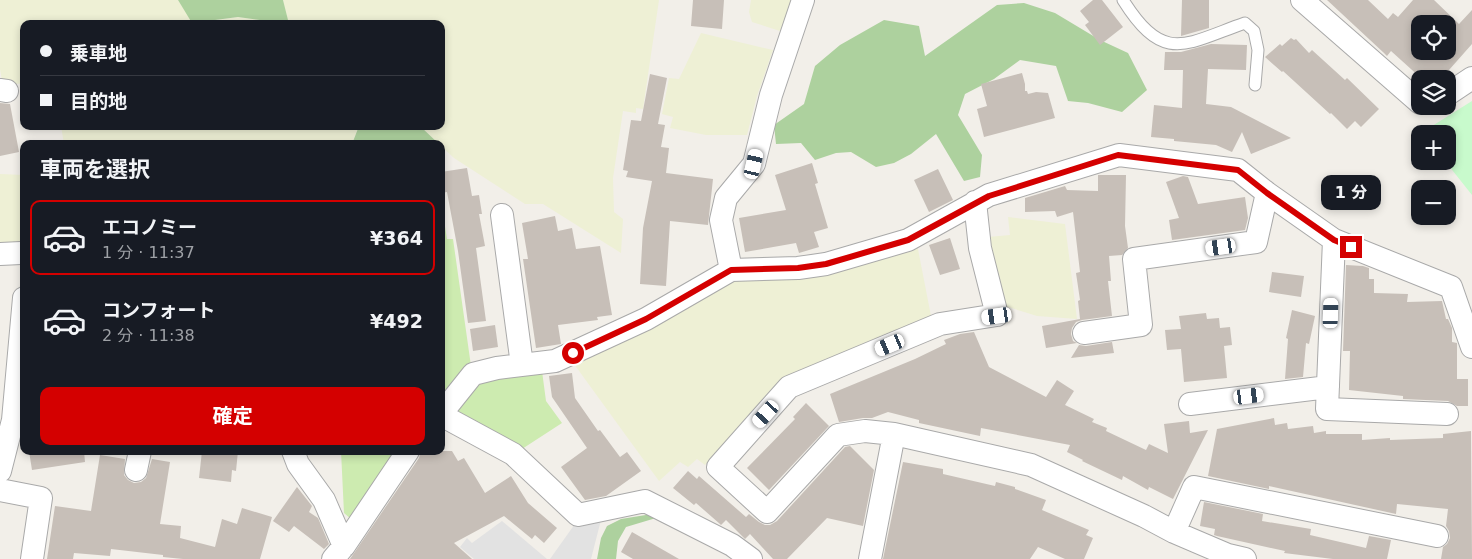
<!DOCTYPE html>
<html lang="ja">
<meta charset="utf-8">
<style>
:root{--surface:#171b24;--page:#20242c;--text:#f1f3f6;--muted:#9ea1a6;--line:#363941;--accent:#d40000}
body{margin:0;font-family:"DejaVu Sans","Noto Sans JP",sans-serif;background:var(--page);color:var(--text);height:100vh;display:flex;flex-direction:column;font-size:19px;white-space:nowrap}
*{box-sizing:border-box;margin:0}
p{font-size:16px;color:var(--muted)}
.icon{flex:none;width:28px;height:28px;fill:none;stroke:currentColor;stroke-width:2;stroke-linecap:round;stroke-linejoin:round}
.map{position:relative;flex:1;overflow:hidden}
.drawer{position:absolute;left:20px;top:140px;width:425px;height:315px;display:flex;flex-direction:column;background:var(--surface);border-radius:10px;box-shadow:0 2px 8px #0003}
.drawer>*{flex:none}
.hud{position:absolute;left:20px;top:20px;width:425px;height:110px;border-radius:10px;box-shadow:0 2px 8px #0003;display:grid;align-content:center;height:110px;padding:0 20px;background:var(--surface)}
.tools{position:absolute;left:1411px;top:15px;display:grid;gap:10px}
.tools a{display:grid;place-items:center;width:45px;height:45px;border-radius:10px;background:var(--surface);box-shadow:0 2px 8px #0003;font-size:25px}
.end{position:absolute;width:22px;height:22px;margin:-11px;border:6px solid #d40000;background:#fff;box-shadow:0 0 0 2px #fff}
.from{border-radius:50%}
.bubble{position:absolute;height:35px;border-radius:10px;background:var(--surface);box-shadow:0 2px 8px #0003;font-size:16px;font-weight:700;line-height:35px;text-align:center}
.car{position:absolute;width:15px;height:30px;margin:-15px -8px;border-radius:6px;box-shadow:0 0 4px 1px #0007;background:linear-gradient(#fff 24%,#345 0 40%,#fff 0 76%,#345 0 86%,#fff 0)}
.hud b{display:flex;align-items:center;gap:18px;height:48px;font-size:19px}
.hud b+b{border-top:1px solid var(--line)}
.hud i{width:12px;height:12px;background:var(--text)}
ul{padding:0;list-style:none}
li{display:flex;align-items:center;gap:15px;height:75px;margin:0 10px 8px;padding:0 10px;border:2px solid transparent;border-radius:10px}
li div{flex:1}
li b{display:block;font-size:19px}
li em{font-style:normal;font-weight:700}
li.selected{border-color:var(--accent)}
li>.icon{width:45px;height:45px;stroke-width:1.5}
h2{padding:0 20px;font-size:22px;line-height:60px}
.button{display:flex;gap:10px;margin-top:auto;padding:10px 20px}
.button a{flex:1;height:58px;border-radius:10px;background:var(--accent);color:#fff;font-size:20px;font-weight:700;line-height:58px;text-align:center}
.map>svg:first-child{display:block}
.farmland{fill:#eef0d5}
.grass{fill:#cdebb0}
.forest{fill:#add19e}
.park{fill:#c8facc}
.parking{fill:#e2e2e2}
.building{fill:#c7bfb8;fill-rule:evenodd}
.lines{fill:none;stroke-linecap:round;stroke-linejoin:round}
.service-casing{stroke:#a9a9a9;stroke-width:13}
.minor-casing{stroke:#a9a9a9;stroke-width:24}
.service{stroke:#fff;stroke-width:11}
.minor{stroke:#fff;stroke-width:22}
.route{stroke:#d40000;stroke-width:6}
</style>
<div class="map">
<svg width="1472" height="559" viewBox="0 0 1472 559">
<rect width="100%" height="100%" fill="#f2efe9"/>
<path class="farmland" d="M0,0H178L193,23L238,17L288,23L283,0H659L643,109L636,108V113L623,111L613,178L614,212L623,219L621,253L543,204H525L454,158L441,146V144H439L420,126H441V24H24V83L3,86L0,69Z
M751,0H792L780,31L752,22L749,12Z
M701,33L773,50L757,96L747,135H706L670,128L673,117L662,114L669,78L679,79Z
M61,126H359L352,144H64Z
M0,174L24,175V249L0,251Z
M1008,217L1065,224L1077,319L1037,316L1005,306L988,237L1010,235Z
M917,244L931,316L785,380L705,465L697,459L688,467L680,462L659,481L574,364L733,275Z"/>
<path class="grass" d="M441,220H444L447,239H453L471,366C457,373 449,385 441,398Z
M542,371L546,401L562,423L522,449L457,412L458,405L481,381Z
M341,451H395L351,519L344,513Z"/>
<path class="forest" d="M178,0H283L289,24L238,17L192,23Z
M1024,3L1055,13L1100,40L1128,53L1147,90L1122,112L1088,103L1068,101L1056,66L1020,60L994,79L965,94L958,115L982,155L980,177L964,181L936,134L911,154L894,163L876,167L851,152L836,153L815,160L801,143L776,144L774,125L804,104L815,66L840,45L884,20L919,26L925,56L997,5Z
M359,126H420L439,144H352Z
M652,514L656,518L626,527L618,541L616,559H597L601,538L607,526L621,519Z"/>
<path class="park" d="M1472,101V195L1445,161H1448V134L1421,133Z"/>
<path class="parking" d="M602,516L591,559H550L577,521Z
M502,521L547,559H474L460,547L467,538L472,543Z"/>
<path class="building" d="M693,0H724L722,29L691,26Z
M1093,0H1102L1123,27L1100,45L1085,25L1089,22L1080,11Z
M1182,0H1209V28L1181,36Z
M1327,0H1368L1388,19L1393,13L1398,17L1413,0H1434L1459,24L1472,10V44L1441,79H1422L1391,51L1387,56L1384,53ZM1420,24H1448V51H1420Z
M1291,38L1294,40L1296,39L1309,53L1312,50L1345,80L1347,78L1379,109L1361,127L1355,121L1347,129L1331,113L1330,114L1283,71L1282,72L1265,57L1280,44L1282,46Z
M1211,44L1247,45L1246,70L1208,69L1206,104L1231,107L1291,138L1251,154L1242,132L1232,152L1216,145L1174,141V139L1151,137L1154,105L1182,108L1183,70H1164L1165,52H1181Z
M1022,73L1025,84V91H1027L1028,94L1036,92L1048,93L1055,118L984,137L977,109L987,106L981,84Z
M650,74L667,78L658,124L665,125L661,147L669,148L666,173L713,179L708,225L670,221L666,286L640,284L643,228L652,181L626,177L628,171L623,170L631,120L641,121Z
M0,103L10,104L19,152L0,156Z
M812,163L818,183L815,184L828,228L814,232L819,247L799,253L796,243L745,252L739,218L786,210L775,175Z
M467,168L472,196L479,195L482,214H479L485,246L476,248L486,321L468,323L458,251L447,192L441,193V172Z
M938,169L953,200L929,212L914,180Z
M1098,175H1126L1125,226L1128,248L1122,255L1109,256L1111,281H1108L1112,316L1082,320L1076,322L1072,328L1071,334L1073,341L1077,343L1046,348L1042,326L1080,319L1078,301L1080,300L1076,273L1080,272L1073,212L1057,217L1055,211L1025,212V198L1065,186L1067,190L1098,191Z
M1183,176L1188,177L1198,204L1245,197L1248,218L1245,230L1172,240L1169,220L1179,218L1166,182Z
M555,216L558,231L572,228L576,249L600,246L612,315L597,317L598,320L558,325L561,344L536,348L523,259H528L522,223Z
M950,238L960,269L940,275L929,245Z
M1346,265L1363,266L1369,268V279H1374V293L1408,294L1407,302L1442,301L1446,319H1448L1452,328V342L1457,343V379H1468V406H1457L1448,401L1403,399V396L1349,390L1350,351H1343Z
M1272,272L1304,276L1301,297L1269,292Z
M1292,310L1315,316L1309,344L1306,343L1303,377L1285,379L1288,339L1286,338Z
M1206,313L1207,319L1219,318L1220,328L1230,327L1232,345L1224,346L1227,378L1184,382L1181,349L1167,350L1165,330L1181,329L1179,316Z
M495,325L498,347L473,351L470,329Z
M974,332L989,367L1046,397L1057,380L1074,391L1065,405L1094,419L1092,422L1107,428L1106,431L1146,450L1149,444L1168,453L1164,424L1189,421L1190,433L1208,430L1173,499L1149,487L1148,490L1123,476L1122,480L1082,461L1083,460L1067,452L1070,445L981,428L980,436L919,423V420L888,412L872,418H863L839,422L830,394L915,359L946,344L944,340L960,334Z
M1112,342L1114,353L1071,358L1079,345L1086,346Z
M572,373L575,398L598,431L600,430L620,457L627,452L641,471L606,496L585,500L561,467L587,448L552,397L549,376Z
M806,403L829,426L769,490L747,468L795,419L793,417Z
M1274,418L1275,425L1287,423L1288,429L1313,426L1314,433L1326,431V434H1362V440L1390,438V440L1443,438V434L1471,431L1472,559H1441L1443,547L1447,544L1450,538L1449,531L1446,526L1448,509L1397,504L1396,514L1269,486V489L1208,476L1217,429Z
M850,446L874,470L863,526L827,518L787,559H773L750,534L745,539L726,520L721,525L720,524L696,503L694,505L673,488L688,471L697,479L699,476L746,517L749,514L759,522L765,525H770L777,521L845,447Z
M29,451H84L85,462L32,470Z
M202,451H238L236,471L232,470L231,482L199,478Z
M421,451H452L458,461L464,458L485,493L511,476L528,503L557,528L544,543L535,535L532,539L504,516L454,543L472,559H350L419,458Z
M100,455L125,459L124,475L128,480L134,483L141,482L146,478L152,459L170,462L160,524L181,526L180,538L215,547L222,519L237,524L242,508L272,517L260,559H183L163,557V555L111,549L110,556L74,553L73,559H47L55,506L91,511Z
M903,462L943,469V474L995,486L996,482L1015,487V489L1046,500L1042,510L1089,530L1086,535L1093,538L1084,559H1065L1038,547L1030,559H883Z
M297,487L312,506L309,512L318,518L329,544L324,549L294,526L289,532L273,521Z
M1204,502L1263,514L1262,521L1311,529L1310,535L1366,548L1369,536L1391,540L1387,559H1333L1284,553L1285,551L1217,536L1214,535L1215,529L1200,526Z
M632,532L679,559H633L621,552Z"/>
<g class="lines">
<g class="service-casing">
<path id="service" d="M1123,0C1164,65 1185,44 1245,23L1254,31L1258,50L1255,85"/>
</g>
<g class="minor-casing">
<path id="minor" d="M1302,0L1420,103
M0,90L7,91
M1448,94L1472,78
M975,202L980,248L997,315L940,324L789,387L718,467L767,512L838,435L865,431L894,434L1031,465L1144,516L1174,532L1228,555L1245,559
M502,215L522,365
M1334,240L1327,409L1447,414
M0,254L21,253
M731,270L798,268L826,264L908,240L989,195L1119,155L1238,170L1267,193L1334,240L1451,287L1472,347
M1084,333L1141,325L1134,259L1256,242L1267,193
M1190,404L1328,387
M441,414L473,374L497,368L555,361L646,319L731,270L721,220L726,198L754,164L771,95L803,0
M441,415L513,454L578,515L645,501L732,545L751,559
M293,451L298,464L324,500L344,546
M136,470L140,451
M0,471L13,420L24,298
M0,490L41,498L32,559
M1174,532L1194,487L1437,536
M333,559L344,546L408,451
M870,559L894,434"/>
</g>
<use href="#service" class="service"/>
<use href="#minor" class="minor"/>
</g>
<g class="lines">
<path class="route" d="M573,353L646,319L731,270L798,268L826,264L908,240L989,196L1118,155L1238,170L1267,193L1334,240L1351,247"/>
</g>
</svg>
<div class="tools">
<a><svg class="icon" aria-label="locate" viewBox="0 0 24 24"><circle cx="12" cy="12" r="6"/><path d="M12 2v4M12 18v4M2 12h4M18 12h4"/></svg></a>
<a><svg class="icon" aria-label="layers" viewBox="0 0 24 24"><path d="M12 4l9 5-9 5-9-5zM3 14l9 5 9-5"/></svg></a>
<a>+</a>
<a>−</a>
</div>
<i class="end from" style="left:573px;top:353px"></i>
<i class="end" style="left:1351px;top:247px"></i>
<div class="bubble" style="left:1321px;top:175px;width:60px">1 分</div>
<i class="car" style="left:754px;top:164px;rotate:13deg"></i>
<i class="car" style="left:1221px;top:247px;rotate:262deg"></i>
<i class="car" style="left:1331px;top:313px;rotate:2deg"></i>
<i class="car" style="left:997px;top:316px;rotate:262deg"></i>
<i class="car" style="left:890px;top:345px;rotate:247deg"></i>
<i class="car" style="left:1249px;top:396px;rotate:83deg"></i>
<i class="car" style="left:766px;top:414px;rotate:222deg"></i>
<div class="hud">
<b><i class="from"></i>乗車地</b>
<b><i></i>目的地</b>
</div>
<section class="drawer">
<h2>車両を選択</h2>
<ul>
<li class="selected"><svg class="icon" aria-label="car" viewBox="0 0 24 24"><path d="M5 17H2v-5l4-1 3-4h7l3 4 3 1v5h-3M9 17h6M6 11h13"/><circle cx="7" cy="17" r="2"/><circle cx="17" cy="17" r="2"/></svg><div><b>エコノミー</b><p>1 分 · 11:37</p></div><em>¥364</em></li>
<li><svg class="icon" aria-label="car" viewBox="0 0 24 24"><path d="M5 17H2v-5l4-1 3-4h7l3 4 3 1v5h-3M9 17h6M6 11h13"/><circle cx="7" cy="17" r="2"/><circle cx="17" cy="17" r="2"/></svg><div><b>コンフォート</b><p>2 分 · 11:38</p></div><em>¥492</em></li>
</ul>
<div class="button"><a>確定</a></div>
</section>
</div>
